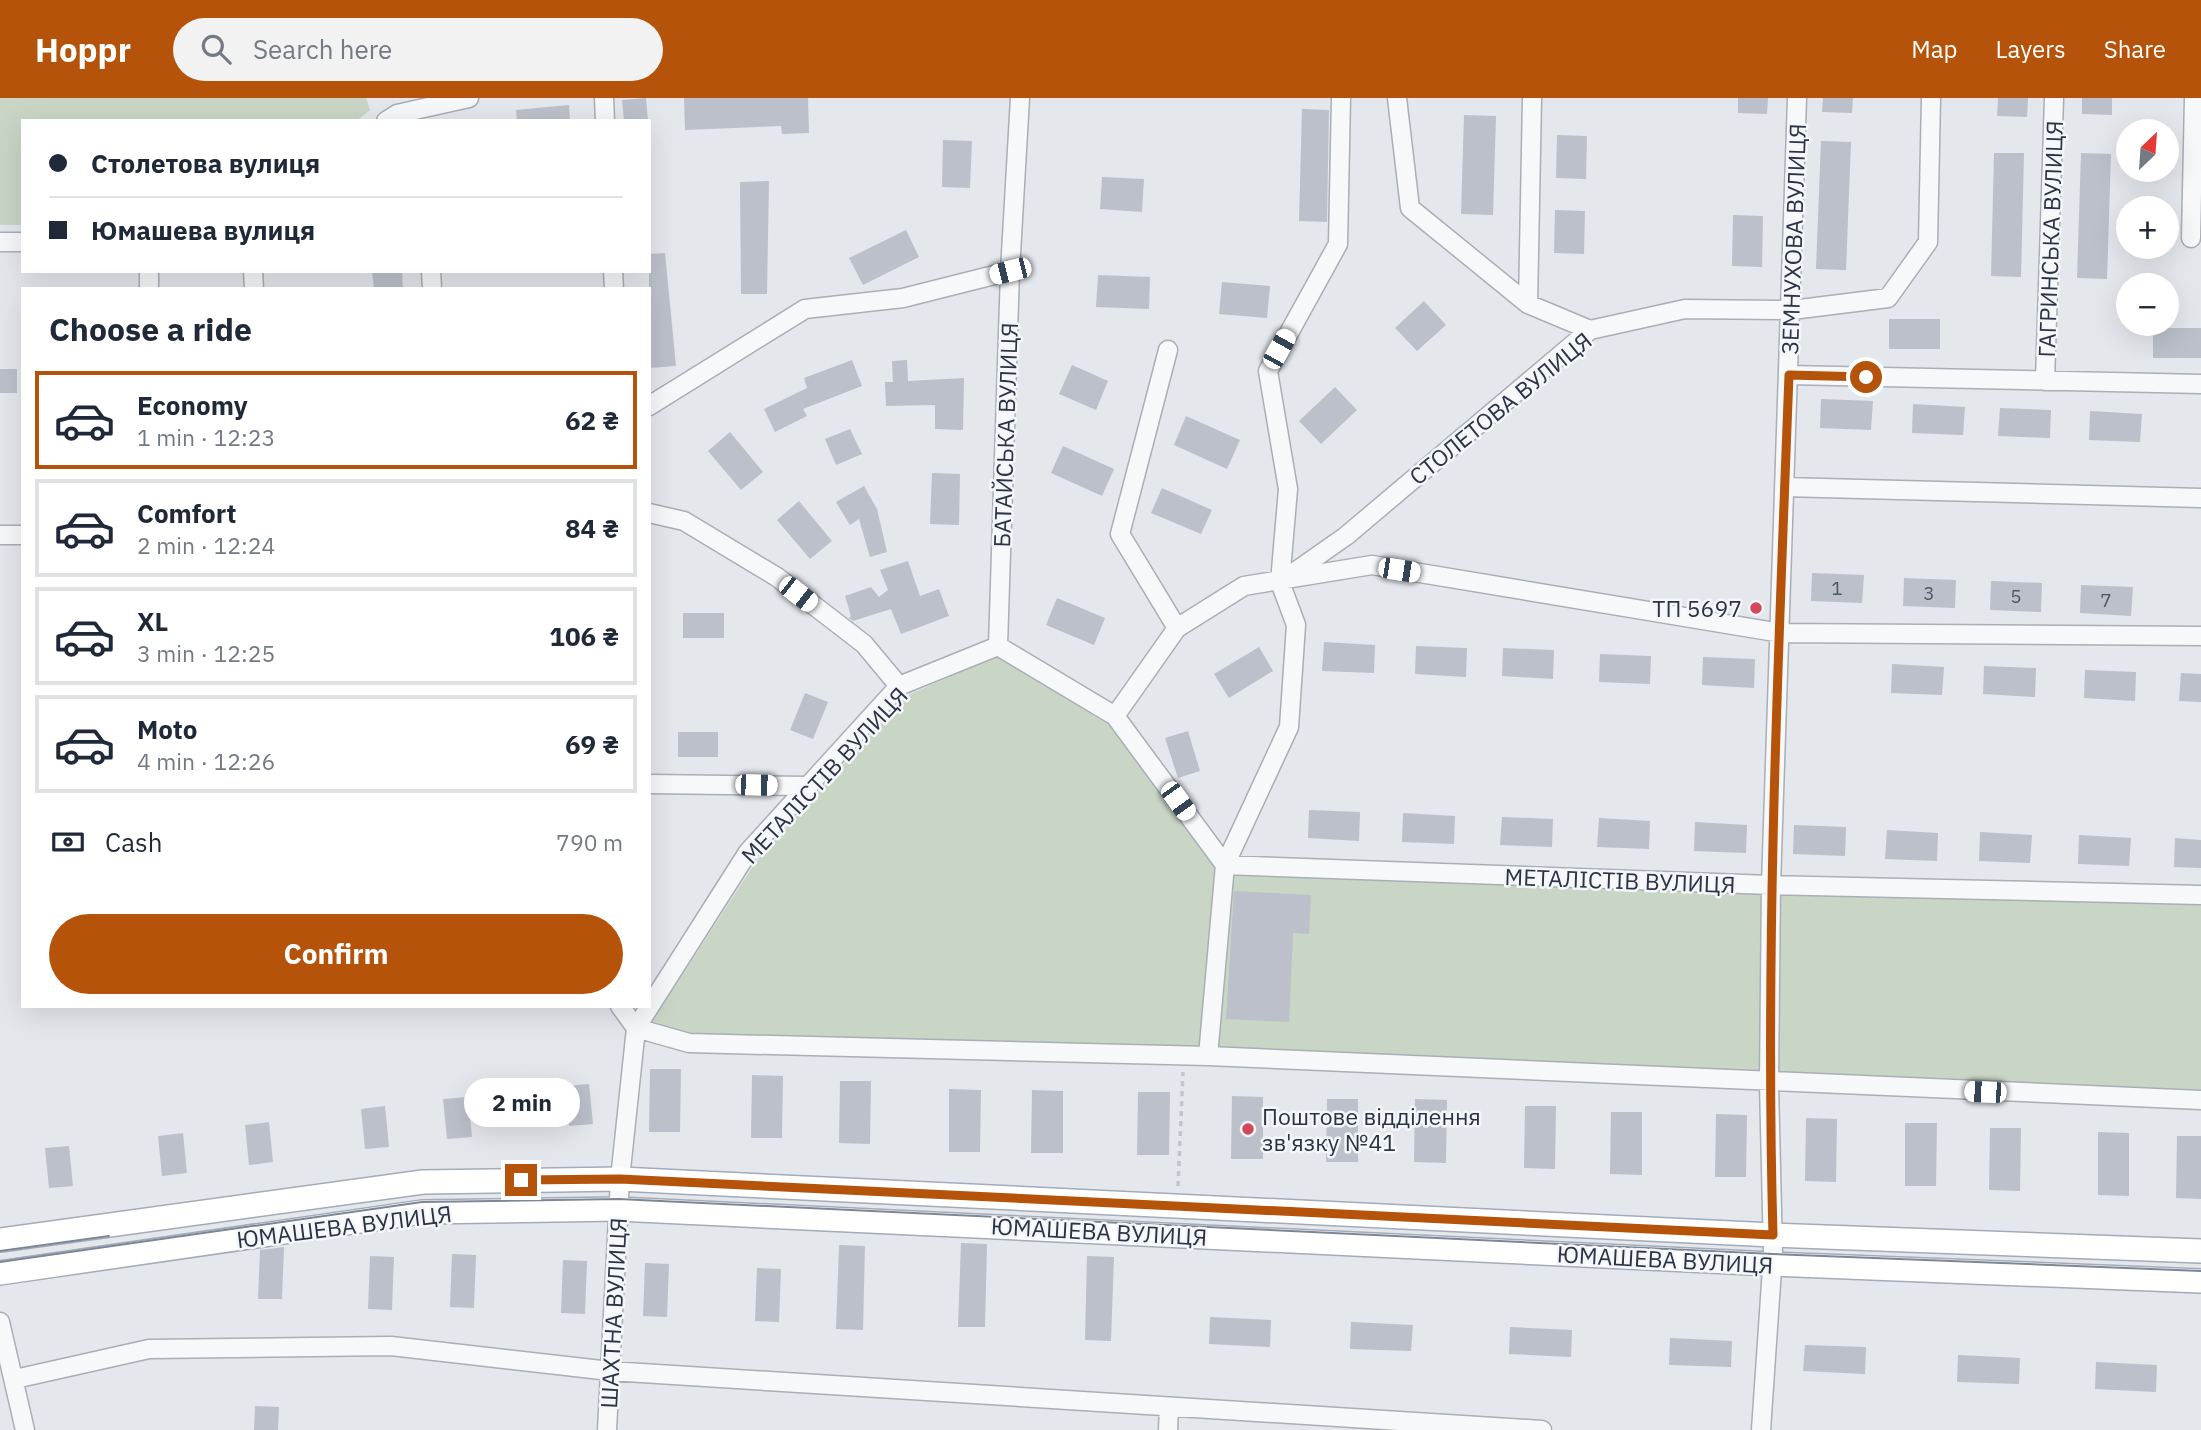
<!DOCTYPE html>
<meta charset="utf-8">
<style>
:root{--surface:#fff;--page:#f2f2f3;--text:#1f2937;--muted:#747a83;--line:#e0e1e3;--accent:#b45309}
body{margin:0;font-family:"IBM Plex Sans",sans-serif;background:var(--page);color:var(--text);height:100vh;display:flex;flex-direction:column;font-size:26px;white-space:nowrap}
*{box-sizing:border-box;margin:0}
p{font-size:23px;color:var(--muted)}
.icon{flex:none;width:38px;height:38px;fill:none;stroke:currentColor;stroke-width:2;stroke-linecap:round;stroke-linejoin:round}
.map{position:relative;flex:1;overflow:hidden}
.details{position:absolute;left:21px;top:189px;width:630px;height:721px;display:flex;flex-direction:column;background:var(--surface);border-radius:0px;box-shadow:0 7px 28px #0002}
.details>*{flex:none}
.guide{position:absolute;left:21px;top:21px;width:630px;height:154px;border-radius:0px;box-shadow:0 7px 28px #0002;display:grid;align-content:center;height:154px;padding:0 28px;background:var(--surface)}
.needle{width:46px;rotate:25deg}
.buttons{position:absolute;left:2116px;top:21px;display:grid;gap:14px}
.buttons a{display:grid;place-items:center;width:63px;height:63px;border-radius:50%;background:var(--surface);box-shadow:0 7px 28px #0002;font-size:35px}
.end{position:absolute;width:32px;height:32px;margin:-16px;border:9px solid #b45309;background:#fff;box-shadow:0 0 0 4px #fff}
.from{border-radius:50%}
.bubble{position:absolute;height:49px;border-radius:24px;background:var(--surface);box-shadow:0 7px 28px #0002;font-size:23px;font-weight:700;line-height:49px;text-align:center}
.car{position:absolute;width:21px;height:42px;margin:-21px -10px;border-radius:9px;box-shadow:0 0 5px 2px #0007;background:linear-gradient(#fff 24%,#345 0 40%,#fff 0 76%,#345 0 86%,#fff 0)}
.guide b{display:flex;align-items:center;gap:24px;height:66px;font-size:26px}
.guide b+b{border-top:2px solid var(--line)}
.guide i{width:18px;height:18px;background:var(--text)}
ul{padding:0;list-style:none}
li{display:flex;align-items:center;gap:21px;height:98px;margin:0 14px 10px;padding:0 14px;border:4px solid var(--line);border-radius:0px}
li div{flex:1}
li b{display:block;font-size:26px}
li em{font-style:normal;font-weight:700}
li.current{border-color:var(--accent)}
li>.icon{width:63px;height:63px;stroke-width:1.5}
h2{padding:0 28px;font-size:32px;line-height:84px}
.pay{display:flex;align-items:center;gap:18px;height:77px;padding:0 28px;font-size:26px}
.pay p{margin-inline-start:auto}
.primary-button{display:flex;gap:14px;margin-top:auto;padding:14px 28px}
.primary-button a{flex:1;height:80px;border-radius:42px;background:var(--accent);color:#fff;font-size:28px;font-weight:700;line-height:80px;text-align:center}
header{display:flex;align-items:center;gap:42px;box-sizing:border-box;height:98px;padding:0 35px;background:var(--accent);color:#fff}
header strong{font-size:33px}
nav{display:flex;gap:38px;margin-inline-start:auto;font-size:24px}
.search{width:490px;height:63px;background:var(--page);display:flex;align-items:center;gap:18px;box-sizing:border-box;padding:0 24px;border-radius:38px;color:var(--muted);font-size:26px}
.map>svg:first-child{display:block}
.green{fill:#c9d6c5}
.building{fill:#bbc0ca}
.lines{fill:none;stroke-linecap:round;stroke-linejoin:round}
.minor-casing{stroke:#a9aeb7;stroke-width:21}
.major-casing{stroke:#a3abb8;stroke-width:26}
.path{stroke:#c2c5cb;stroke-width:3.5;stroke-dasharray:5 5;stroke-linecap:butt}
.minor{stroke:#f7f8fa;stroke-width:18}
.major{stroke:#fff;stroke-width:23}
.tram{stroke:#7d8696;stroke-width:2}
.route{stroke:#b45309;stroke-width:9}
.poi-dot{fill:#d1495b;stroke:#f4f6f9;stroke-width:2.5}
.labels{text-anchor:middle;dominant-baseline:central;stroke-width:5;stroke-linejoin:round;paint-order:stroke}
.number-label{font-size:19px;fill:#4f5766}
.street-label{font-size:23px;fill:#2b3445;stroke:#f4f6f9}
.poi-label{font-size:23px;fill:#2b3445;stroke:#f4f6f9;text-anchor:end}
</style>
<header>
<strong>Hoppr</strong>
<div class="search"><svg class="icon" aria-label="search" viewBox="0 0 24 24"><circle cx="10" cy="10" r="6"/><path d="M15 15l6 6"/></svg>Search here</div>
<nav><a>Map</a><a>Layers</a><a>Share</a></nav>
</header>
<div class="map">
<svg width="2201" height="1332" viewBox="0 0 2201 1332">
<rect width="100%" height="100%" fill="#e4e7ec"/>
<path class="green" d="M0,0H366L370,12L356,23H23V127H0Z
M997,558L1109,627L1223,777L2201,807V993L1209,948L692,937L651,925L757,762L906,598Z"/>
<path class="building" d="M646,0L648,23H624L622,2Z
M684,0H808L809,35L782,36L781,28L685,32Z
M1738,0H1768L1767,16L1738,15Z
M1823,0H1853L1852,15L1822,14Z
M1998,0H2028L2027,19L1997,18Z
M2082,0H2112V17L2082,16Z
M569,7L570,23H517L516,12Z
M1302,11L1329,12L1327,124L1299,123Z
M1464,17L1496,18L1493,117L1461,116Z
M1557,37L1587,38L1586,81L1556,80Z
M943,42L972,43L970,90L942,89Z
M1821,43L1851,44L1846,172L1816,171Z
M1994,55H2024L2021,179L1991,178Z
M2081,55L2111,56L2107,181L2077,180Z
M1102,79L1144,81L1142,114L1100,111Z
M769,83L767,196H741L740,84Z
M1555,112L1585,113L1584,156L1554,155Z
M1733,117L1763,118L1762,169L1732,168Z
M906,132L919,159L863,187L849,160Z
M665,155L676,268L649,270V156Z
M372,173H402L403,191H374Z
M1098,177L1150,179L1149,211L1096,209Z
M1222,184L1270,188L1267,220L1219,216Z
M1424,203L1446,227L1417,253L1395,230Z
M1889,221H1940V251H1889Z
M2153,230H2201V260H2153Z
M852,262L862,288L803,311L807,318L775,334L764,311L807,290L804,280Z
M907,262L908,283L964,280L963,332L935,331V307L886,308L885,284H893L892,263Z
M1072,267L1108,283L1096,312L1059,296Z
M0,271H17V295H0Z
M1335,289L1357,312L1321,346L1299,323Z
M1821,301L1873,303L1871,332L1820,330Z
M1913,306L1965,309L1963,337L1912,335Z
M2000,310L2051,312L2050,340L1998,338Z
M2090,313L2142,316L2140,344L2089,342Z
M1186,318L1240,342L1227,371L1174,347Z
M850,331L862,356L836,367L825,341Z
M730,334L763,374L741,392L708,353Z
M1063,348L1114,371L1102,398L1051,375Z
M932,375L960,376L959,427L930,426Z
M864,388L877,411L887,454L870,459L859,421L850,427L836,404Z
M1162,390L1212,412L1201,436L1151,415Z
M799,403L832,443L810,461L777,422Z
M908,463L920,498L939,491L949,518L901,536L891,511L853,523L849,520L851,518L845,498L871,489L879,499L888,492L880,472Z
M1812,475L1864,477L1862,505L1811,503Z
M1904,480L1956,482L1955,510L1903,508Z
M1991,483L2042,485L2041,514L1990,512Z
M2081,487L2133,489L2131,518L2080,515Z
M1057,500L1105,520L1094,547L1046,527Z
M683,515H724V540H683Z
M1324,544L1375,547L1374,575L1322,573Z
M1416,548L1467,550L1466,579L1415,576Z
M1259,549L1273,573L1229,600L1214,576Z
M1503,550L1554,552L1553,581L1502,578Z
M1600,556L1651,558L1650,586L1599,584Z
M1703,559L1755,561L1754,590L1702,587Z
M1892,566L1944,569L1942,597L1891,595Z
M1984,568L2036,570L2035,599L1983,596Z
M2085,572L2136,574L2135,603L2084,600Z
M2181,575L2201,576V604L2179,603Z
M805,595L828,604L813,641L790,632Z
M1188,633L1200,673L1178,680L1165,640Z
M678,634H718V659H678Z
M1309,712L1360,714L1359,743L1308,740Z
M1403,715L1455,718L1454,746L1402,744Z
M1502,719L1553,721L1552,749L1500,747Z
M1599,720L1650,723L1649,751L1597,749Z
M1695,724L1747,727L1746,755L1694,753Z
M1794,727L1846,729L1845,758L1793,756Z
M1887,732L1938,735L1937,763L1885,761Z
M1980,734L2032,737L2030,765L1979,763Z
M2079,737L2131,740L2129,768L2078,766Z
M2175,740L2201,742V770L2174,769Z
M1234,793L1311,797L1309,836L1293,835L1289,924L1226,921Z
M650,971H681L680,1034H649Z
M752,977L783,978L782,1040H751Z
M840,983H871L870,1046L839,1045Z
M589,986L593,1026L569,1028L564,988Z
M949,991L981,992L980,1054H949Z
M1032,992L1063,993V1055H1031Z
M1138,994H1170L1169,1057H1137Z
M1232,998L1263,999V1061H1231Z
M468,999L472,1039L447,1041L443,1001Z
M1327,1001H1358V1064H1326Z
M1415,1001L1447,1002L1446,1065L1414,1064Z
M385,1008L389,1049L365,1051L361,1011Z
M1525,1008H1556L1555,1071L1524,1070Z
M1611,1014H1642V1077L1610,1076Z
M1716,1016L1747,1017L1746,1079H1715Z
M1806,1020L1837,1021L1836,1084L1805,1083Z
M269,1024L273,1064L249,1067L245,1027Z
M1905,1025H1937L1936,1088H1905Z
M1990,1030H2021L2020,1093L1989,1092Z
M2098,1034L2129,1035V1098L2098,1097Z
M183,1035L187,1075L162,1078L158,1038Z
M2177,1038H2201V1101L2176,1100Z
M69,1048L73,1088L49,1090L45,1050Z
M961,1145L987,1146L985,1229H958Z
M839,1147L865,1148L863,1232L836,1231Z
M284,1149L282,1201H258L260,1152Z
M452,1156L476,1157L474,1210L450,1209Z
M370,1158L394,1159L392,1212L368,1211Z
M1087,1158L1114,1159L1111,1243L1085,1242Z
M563,1162L587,1163L585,1216L561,1215Z
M645,1165L669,1166L667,1219L643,1218Z
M757,1170L781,1171L779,1224L755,1223Z
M1210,1219L1271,1222L1270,1249L1209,1246Z
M1351,1224L1413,1227L1411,1253L1350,1251Z
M1510,1229L1572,1232L1571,1259L1509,1256Z
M1670,1240L1732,1243L1731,1269L1669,1267Z
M1805,1247L1866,1249L1865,1276L1803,1273Z
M1958,1257L2020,1260L2019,1286L1957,1284Z
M2096,1264L2157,1267L2156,1294L2095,1291Z
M255,1308L279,1309L278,1332H254Z"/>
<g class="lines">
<g class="minor-casing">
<path id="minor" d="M604,0L605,23
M1397,0L1410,110L1528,206
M1532,0L1528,206L1590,232
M386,23L397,16L469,0
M2191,140L2194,0
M0,144H23
M253,173L254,191
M431,173L432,191
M613,173L614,191
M149,191V173
M1168,252L1120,436L1177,530
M1789,277L2201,286
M2045,283L2054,0
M649,308L805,211L903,200L1010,173
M1784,389L2201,400
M649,415L684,423L777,479L864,546L899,588
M0,437H23
M1286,480L1346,438L1590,232L1685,211L1792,212L1888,200L1928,144L1931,0
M998,548L1010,173L1020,0
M1115,618L1177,530L1244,488L1372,467L1781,535L2201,538
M649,686L809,688
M620,908L636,930
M636,930L689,945L1208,958L2201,1002
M1208,958L1225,767L1289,629L1296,527L1280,484L1288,391L1268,273L1338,146L1341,0
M0,1224L25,1332
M15,1281L149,1251L391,1248L610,1273L1542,1332
M607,1332L620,1081L636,930L748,754L899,588L998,548L1115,618L1225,767L1771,787L2201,797
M1168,1332L1169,1309
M1761,1332L1773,1156L1769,985L1771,787L1797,0"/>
</g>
<g class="major-casing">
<path id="major" d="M0,1142L423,1084L620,1081L1773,1137L2201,1153
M0,1175L422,1114L618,1111L1772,1166L2201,1183"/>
</g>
<path class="path" d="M1178,1088L1183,974"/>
<use href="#minor" class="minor"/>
<use href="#major" class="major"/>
<path class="tram" d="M0,1153L109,1138
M0,1164L422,1104L619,1101L1773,1156L2201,1173"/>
</g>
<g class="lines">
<path class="route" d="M521,1082L620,1081L1773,1137C1765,850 1778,564 1789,277L1866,279"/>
</g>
<g class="poi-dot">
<circle cx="1756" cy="510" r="7"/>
<circle cx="1248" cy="1031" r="7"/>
</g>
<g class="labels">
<g class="number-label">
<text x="1837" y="490">1</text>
<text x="1929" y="495">3</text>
<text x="2016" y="498">5</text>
<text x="2106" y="502">7</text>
</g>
<g class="street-label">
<text transform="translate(1793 141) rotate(-88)">ЗЕМНУХОВА ВУЛИЦЯ</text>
<text transform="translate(2050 141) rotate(-88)">ГАГРИНСЬКА ВУЛИЦЯ</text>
<text transform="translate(1500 310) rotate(-39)">СТОЛЕТОВА ВУЛИЦЯ</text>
<text transform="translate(1005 337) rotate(-88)">БАТАЙСЬКА ВУЛИЦЯ</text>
<text transform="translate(824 677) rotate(-47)">МЕТАЛІСТІВ ВУЛИЦЯ</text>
<text transform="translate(1620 782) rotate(2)">МЕТАЛІСТІВ ВУЛИЦЯ</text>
<text transform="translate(344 1128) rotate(-7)">ЮМАШЕВА ВУЛИЦЯ</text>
<text transform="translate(1099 1133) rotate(3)">ЮМАШЕВА ВУЛИЦЯ</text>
<text transform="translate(1665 1161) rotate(3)">ЮМАШЕВА ВУЛИЦЯ</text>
<text transform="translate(613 1215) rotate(-87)">ШАХТНА ВУЛИЦЯ</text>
</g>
<g class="poi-label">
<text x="1742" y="510">ТП 5697</text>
<text x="1262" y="1018" text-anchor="start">Поштове відділення<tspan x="1262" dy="26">зв'язку №41</tspan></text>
</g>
</g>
</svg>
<div class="buttons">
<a><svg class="needle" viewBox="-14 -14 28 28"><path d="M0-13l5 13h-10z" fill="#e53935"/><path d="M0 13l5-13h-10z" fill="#747a83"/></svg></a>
<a>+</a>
<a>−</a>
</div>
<i class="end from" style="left:1866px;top:279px"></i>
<i class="end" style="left:521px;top:1082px"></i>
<div class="bubble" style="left:464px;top:980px;width:116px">2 min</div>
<i class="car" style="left:1010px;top:173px;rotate:256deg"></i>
<i class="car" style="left:1279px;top:251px;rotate:29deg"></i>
<i class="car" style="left:1399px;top:472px;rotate:99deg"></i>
<i class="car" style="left:798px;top:496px;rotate:128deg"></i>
<i class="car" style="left:756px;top:687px;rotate:91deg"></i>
<i class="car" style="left:1178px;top:703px;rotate:144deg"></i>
<i class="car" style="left:1985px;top:994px;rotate:272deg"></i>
<div class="guide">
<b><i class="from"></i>Столетова вулиця</b>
<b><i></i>Юмашева вулиця</b>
</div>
<section class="details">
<h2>Choose a ride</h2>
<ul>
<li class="current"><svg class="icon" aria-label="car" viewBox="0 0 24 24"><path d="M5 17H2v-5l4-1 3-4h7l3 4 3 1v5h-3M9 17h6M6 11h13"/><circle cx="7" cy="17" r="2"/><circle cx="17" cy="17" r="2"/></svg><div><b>Economy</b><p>1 min · 12:23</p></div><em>62 ₴</em></li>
<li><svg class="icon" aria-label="car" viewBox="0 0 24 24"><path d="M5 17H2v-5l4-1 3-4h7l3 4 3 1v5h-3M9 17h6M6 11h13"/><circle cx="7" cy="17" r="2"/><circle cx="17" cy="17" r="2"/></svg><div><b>Comfort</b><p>2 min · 12:24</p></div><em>84 ₴</em></li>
<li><svg class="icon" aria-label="car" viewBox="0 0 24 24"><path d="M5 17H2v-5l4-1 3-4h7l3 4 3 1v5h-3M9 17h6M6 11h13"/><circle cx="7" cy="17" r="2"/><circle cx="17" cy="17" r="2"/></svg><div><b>XL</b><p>3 min · 12:25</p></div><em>106 ₴</em></li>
<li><svg class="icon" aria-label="car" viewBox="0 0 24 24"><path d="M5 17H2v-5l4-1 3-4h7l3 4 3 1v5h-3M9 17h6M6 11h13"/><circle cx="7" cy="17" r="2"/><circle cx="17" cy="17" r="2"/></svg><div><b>Moto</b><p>4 min · 12:26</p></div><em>69 ₴</em></li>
</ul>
<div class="pay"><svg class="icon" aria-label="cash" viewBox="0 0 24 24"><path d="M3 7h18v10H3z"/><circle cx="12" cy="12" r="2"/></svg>Cash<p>790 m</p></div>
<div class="primary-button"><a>Confirm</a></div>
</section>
</div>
